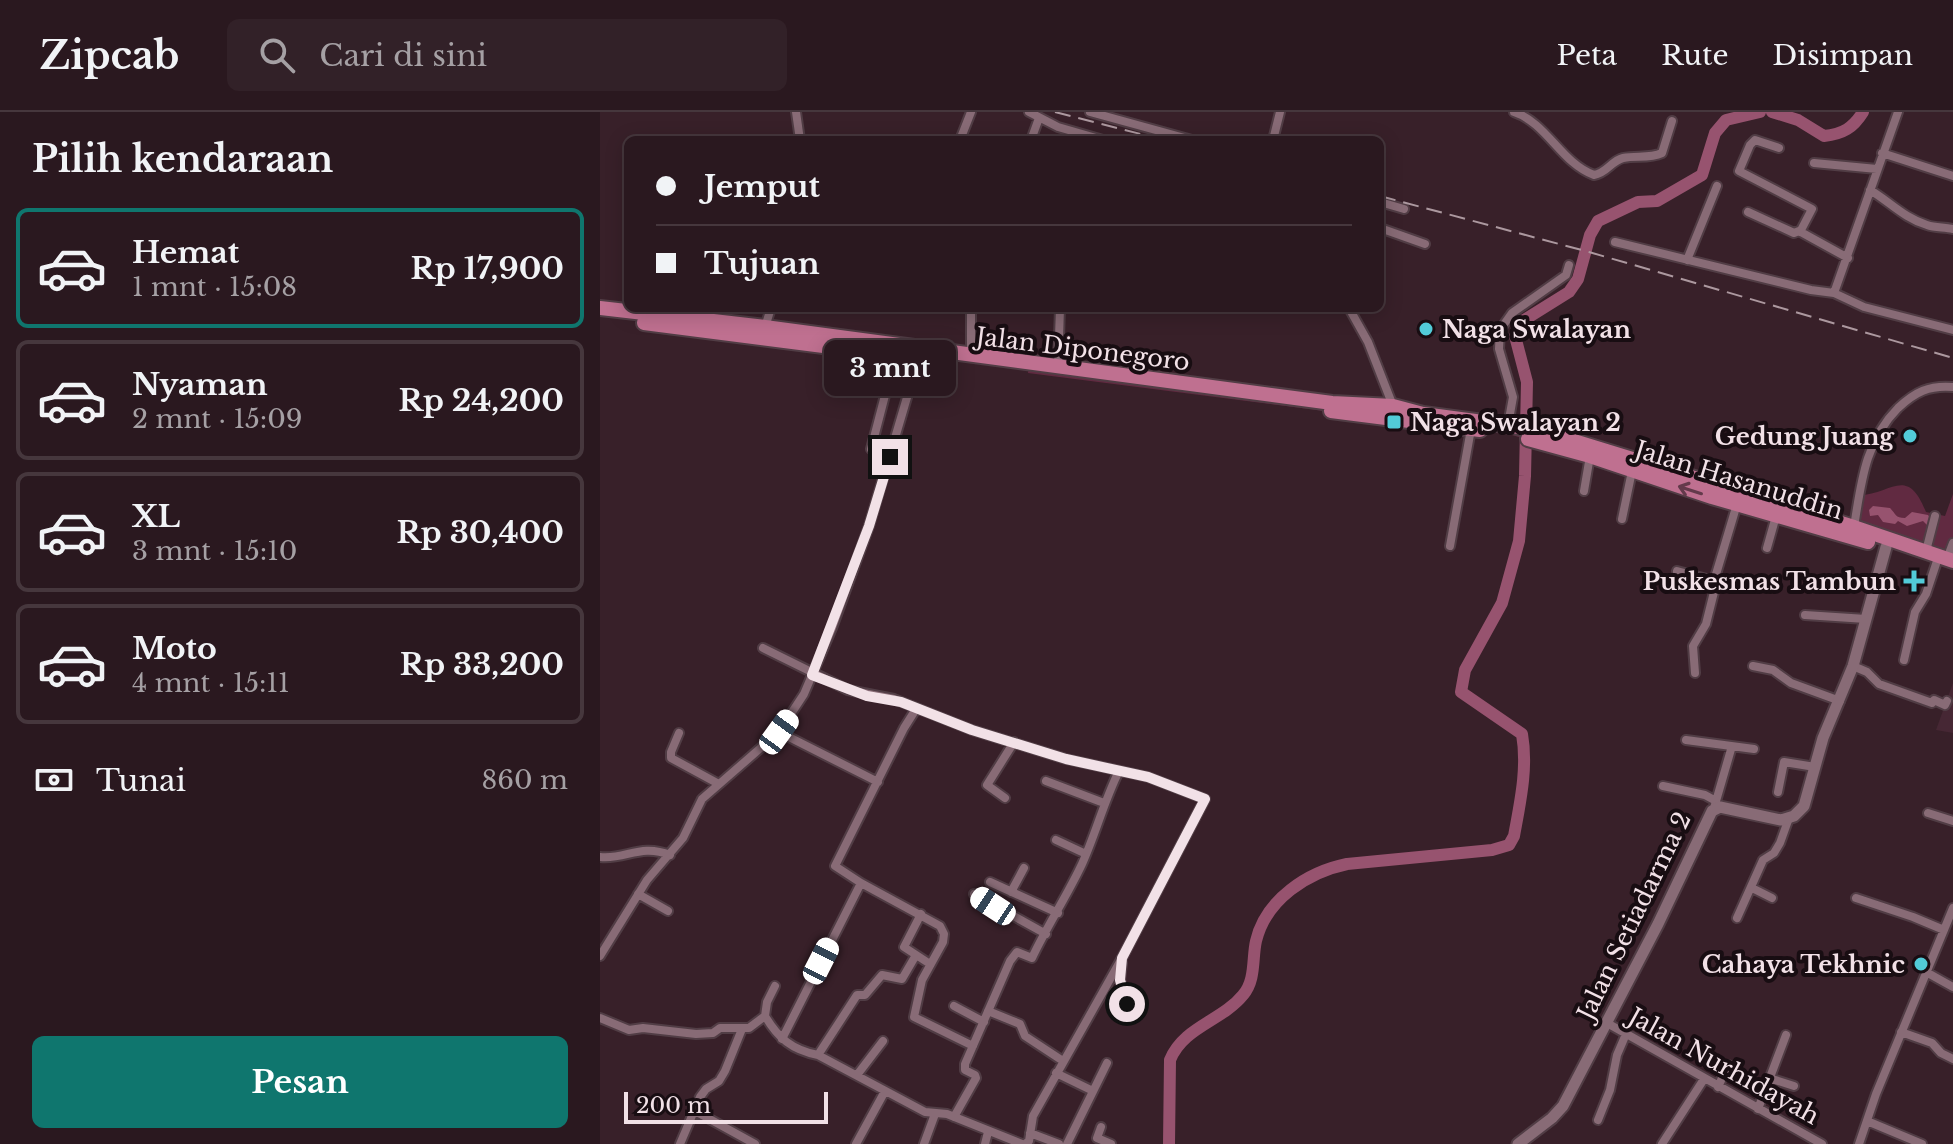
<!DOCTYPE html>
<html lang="id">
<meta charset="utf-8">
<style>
:root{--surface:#2a181f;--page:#322128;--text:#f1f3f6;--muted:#a5a0a4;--line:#46373d;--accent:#0f766e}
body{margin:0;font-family:"Libre Baskerville",serif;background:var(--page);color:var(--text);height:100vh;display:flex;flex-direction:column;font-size:30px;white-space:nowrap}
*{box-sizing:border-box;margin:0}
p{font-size:26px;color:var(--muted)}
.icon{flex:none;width:44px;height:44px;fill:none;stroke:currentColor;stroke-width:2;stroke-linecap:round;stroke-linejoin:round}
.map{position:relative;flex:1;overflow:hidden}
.panel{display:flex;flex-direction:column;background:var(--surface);width:600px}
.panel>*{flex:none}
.banner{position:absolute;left:24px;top:24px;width:760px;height:176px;border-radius:12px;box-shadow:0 4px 20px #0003,0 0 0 2px var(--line);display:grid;align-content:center;height:176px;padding:0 32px;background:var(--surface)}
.scale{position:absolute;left:24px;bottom:20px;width:204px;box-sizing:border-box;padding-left:8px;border:4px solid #f2e1e7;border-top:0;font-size:22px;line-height:28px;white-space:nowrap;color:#f2e1e7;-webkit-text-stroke:6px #180d12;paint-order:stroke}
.end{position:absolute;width:36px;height:36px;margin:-18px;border:10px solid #f2e1e7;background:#111;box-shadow:0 0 0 4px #111}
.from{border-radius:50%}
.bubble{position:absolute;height:56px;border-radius:12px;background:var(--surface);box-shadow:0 4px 20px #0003,0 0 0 2px var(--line);font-size:26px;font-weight:700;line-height:56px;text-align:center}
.car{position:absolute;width:24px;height:48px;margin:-24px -12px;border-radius:10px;box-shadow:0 0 6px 2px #0007;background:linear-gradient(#fff 24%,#345 0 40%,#fff 0 76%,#345 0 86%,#fff 0)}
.banner b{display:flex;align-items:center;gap:28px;height:76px;font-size:30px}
.banner b+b{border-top:2px solid var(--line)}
.banner i{width:20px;height:20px;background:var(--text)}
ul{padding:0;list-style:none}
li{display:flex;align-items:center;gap:24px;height:120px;margin:0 16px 12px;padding:0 16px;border:4px solid var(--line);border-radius:12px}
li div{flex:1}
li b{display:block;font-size:30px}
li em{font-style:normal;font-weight:700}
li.current{border-color:var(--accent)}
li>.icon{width:72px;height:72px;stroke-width:1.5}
h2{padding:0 32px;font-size:36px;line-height:96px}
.pay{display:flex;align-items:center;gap:20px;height:88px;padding:0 32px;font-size:30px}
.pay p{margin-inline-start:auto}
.button{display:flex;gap:16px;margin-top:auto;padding:16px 32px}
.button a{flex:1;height:92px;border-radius:12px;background:var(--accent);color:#fff;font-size:32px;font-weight:700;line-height:92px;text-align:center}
header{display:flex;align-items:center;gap:48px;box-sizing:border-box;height:112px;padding:0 40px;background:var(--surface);border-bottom:2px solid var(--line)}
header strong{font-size:38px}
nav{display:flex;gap:44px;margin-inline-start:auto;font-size:28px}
.search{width:560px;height:72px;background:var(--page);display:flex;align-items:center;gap:20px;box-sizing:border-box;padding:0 28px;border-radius:12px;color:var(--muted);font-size:30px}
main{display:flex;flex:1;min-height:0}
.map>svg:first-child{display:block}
.built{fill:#462734}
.green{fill:#612a41}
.water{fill:#97536f}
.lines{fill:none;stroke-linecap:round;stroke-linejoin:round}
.river{stroke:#97536f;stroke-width:12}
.minor-casing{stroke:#513d45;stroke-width:12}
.secondary-casing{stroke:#513d45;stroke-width:15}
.trunk-casing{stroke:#513d45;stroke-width:18}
.minor{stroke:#886b76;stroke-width:8}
.secondary{stroke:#886b76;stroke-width:11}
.trunk{stroke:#bf7090;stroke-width:14}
.rail{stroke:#ac989f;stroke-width:2;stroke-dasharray:16 8;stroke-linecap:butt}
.oneway{stroke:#633a4b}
.route{stroke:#f2e1e7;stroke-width:10}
.poi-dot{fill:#52cbd8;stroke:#180d12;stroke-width:3}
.labels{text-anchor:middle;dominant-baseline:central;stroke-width:8;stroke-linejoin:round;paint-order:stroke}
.poi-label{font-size:24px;font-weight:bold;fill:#f2e1e7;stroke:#180d12;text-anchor:end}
.street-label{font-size:24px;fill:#f2e1e7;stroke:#180d12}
</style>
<header>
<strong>Zipcab</strong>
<div class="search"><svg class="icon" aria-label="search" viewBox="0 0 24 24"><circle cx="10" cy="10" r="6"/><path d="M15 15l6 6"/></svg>Cari di sini</div>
<nav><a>Peta</a><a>Rute</a><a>Disimpan</a></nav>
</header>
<main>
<section class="panel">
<h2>Pilih kendaraan</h2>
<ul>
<li class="current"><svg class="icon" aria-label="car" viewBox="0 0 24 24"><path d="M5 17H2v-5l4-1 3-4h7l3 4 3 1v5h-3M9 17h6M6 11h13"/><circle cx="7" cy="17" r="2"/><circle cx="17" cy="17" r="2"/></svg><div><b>Hemat</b><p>1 mnt · 15:08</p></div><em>Rp 17,900</em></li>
<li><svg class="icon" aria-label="car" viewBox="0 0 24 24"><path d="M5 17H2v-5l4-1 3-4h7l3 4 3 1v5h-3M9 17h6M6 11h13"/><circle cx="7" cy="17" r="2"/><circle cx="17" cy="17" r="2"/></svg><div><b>Nyaman</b><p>2 mnt · 15:09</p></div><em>Rp 24,200</em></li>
<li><svg class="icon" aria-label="car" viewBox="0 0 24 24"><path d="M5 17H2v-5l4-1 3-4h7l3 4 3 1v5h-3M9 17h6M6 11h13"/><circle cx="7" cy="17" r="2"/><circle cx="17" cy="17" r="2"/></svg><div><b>XL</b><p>3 mnt · 15:10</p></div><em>Rp 30,400</em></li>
<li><svg class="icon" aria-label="car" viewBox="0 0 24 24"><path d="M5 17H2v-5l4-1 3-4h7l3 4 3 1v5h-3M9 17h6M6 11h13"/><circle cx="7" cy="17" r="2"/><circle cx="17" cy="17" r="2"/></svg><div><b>Moto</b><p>4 mnt · 15:11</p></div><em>Rp 33,200</em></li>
</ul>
<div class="pay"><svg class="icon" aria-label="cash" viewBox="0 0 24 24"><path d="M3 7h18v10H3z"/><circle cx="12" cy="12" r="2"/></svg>Tunai<p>860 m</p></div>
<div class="button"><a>Pesan</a></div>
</section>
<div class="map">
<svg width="1353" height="1032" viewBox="0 0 1353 1032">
<rect width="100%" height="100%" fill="#382029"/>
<path class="built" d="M1353,571V621L1336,618Z"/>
<path class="green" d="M429,252L871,308L1253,415L1259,383C1291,383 1307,352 1326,400L1345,404L1353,382V454L1112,385L912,323L428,261Z"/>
<path class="water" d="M1273,394L1290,396C1296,402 1295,406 1305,406L1312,400L1328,403L1331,407L1327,413L1323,409L1307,414L1298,409L1295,412L1283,410L1278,403L1270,404L1269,398Z"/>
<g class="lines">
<path class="river" d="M1172,0L1198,8L1224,24C1243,22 1253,16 1263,0
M569,1032L570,948C583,915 622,909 643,883C656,868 652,846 656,829C666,787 708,760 747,752L892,738L909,733L914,724C920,691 928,656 922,622L861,580L865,558L902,491L919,429L925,364L927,270L915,224L921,210L969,180L978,167L990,123L998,109L1038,90L1057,89L1102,63L1115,21L1126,8L1160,0"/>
<g class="minor-casing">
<path id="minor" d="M196,0L200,28
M429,0L458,15L503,28
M490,0L592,28
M914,0C947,11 961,51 994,63C1007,61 1011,49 1023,46C1036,43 1049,47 1062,41L1072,9
M1298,0L1234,181L1264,195L1353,218
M360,28L371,0
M431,28L439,6
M673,28L680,0
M1179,36L1155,28L1150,33L1139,59L1212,97L1200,120
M1282,41L1353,64
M1214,51L1277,57
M1270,78C1290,90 1304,106 1327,113C1335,116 1344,115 1353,117
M780,90L804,97
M1148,100L1194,121L1199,119L1248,146
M780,116L825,132
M1015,130L1211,178L1234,181
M1087,148L1117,74
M371,196V244
M749,196L768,230L793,294
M165,215L171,196
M458,255L460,196
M908,313L913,285L899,237L900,218L912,201L966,163L969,153
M271,337L289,268V240
M984,379L990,344
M1022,407L1032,359
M1254,415C1261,372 1265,329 1298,296C1315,280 1329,273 1353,275
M850,434L871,317
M1167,436L1176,404
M1326,439L1335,404
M1347,447L1353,431
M1077,459L1114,469
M1205,503L1266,507
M163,536L248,578L294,587L372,618L466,647L548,665L605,687L522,846L433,1004L429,1029L425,1032
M1304,548L1315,500L1326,482L1337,449
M1153,554L1173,558L1191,571L1240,589
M1253,554L1267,560L1279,572L1332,591L1334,588L1345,593L1347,589
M1095,561L1093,534L1106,512L1114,480V469L1137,392
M316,597L304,616L235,754L261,771L340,814L344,822L343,830L322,868L314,905L373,934
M179,620L278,670
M79,621L71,640V646L117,671
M1086,628L1154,637
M446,669L504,691
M1063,674L1105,683L1116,689
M1178,680L1184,650L1215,655
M405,686L387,673L414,630
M1114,696L1132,634
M1328,701L1353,709
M456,728L486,742
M0,745C26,748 40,731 70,743
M390,770L458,801
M1152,776L1172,786
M411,780L424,756
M38,782L68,799
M374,782L446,822
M1256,786L1313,805L1344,818
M321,802L304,835L330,852
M1137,806L1163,748L1174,741L1180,731L1189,706
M0,844L47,768L83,726L102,687L179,620L204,582L232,516L269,414L321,238
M522,851L520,868L527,892
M1326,860L1353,875
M354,894L384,910
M388,899L420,912L425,924L463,949
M165,904L167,890L175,874
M0,906L29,918L43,916L96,922L113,921L120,916H149L165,904C178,926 192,938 218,943L325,1000L347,1002L422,1032
M1007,911L1222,1032
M1301,920L1332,931L1341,941L1353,947
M182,927L261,771
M218,943L257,883H265L282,863L302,867L316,843
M456,961L493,979
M257,963L283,929
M1169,966L1194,974
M1118,975L1128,953
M1158,997L1186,923
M95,999L155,1032
M354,1005L376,966L375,963L365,958V952L410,849L417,840L432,846C447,814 467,784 482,752C496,721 504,689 519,659
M998,1008L1010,978L1017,943L1026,922
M1267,1009L1322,1032
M501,1015L497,1026L511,1032
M430,1021L459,1032
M80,1032L100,985L106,977L119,969L125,959L142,917
M256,1032L285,979
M324,1032L335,1002
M385,1032L388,1020
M467,1032L507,951
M1062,1032L1104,967
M1259,1032L1276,982L1353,796"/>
</g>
<g class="secondary-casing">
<path id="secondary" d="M918,1032L952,1006L963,994L1058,812L1112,699L1120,695L1181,708L1194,704L1204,694L1223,626L1253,554L1286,435"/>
</g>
<g class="trunk-casing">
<path id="trunk" d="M0,196L165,215L732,291L793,294L823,302L913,314L951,322L1254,415L1353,449
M44,211L286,242
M731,299L880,318
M928,327L990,344L1112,385L1268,430"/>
</g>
<use href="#minor" class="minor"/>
<use href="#secondary" class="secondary"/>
<use href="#trunk" class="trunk"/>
<path class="rail" d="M455,0L564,28
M780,84L989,140L1353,246"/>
</g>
<defs><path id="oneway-shaft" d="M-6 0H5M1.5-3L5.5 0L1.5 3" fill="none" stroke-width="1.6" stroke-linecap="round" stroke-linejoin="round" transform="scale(2)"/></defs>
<use class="oneway" href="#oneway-shaft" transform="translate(1090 378) rotate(-162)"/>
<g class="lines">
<path class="route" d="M290,345L269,414L212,563L267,584L301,590L372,618L466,647L548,665L605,687L522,846L520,868L527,892"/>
</g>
<g class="poi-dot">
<circle cx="826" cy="217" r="8"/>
<rect x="786" y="302" width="16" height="16" rx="4"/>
<circle cx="1310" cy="324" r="8"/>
<path d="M1310 457h8v8h8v8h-8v8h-8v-8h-8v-8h8z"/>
<circle cx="1321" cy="852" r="8"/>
</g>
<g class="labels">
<g class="poi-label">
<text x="842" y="217" text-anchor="start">Naga Swalayan</text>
<text x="810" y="310" text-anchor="start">Naga Swalayan 2</text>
<text x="1294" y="324">Gedung Juang</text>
<text x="1296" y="469">Puskesmas Tambun</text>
<text x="1305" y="852">Cahaya Tekhnic</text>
</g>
<g class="street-label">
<text transform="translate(483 237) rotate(7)">Jalan Diponegoro</text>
<text transform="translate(1139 368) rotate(17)">Jalan Hasanuddin</text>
<text transform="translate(1034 804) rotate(-64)">Jalan Setiadarma 2</text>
<text transform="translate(1124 954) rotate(29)">Jalan Nurhidayah</text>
</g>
</g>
</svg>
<div class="scale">200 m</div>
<i class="end from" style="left:527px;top:892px"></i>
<i class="end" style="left:290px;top:345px"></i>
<div class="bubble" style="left:224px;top:228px;width:132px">3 mnt</div>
<i class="car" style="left:179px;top:620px;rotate:36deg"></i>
<i class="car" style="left:393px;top:794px;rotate:303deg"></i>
<i class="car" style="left:221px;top:849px;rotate:27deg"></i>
<div class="banner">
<b><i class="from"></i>Jemput</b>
<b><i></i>Tujuan</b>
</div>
</div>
</main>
